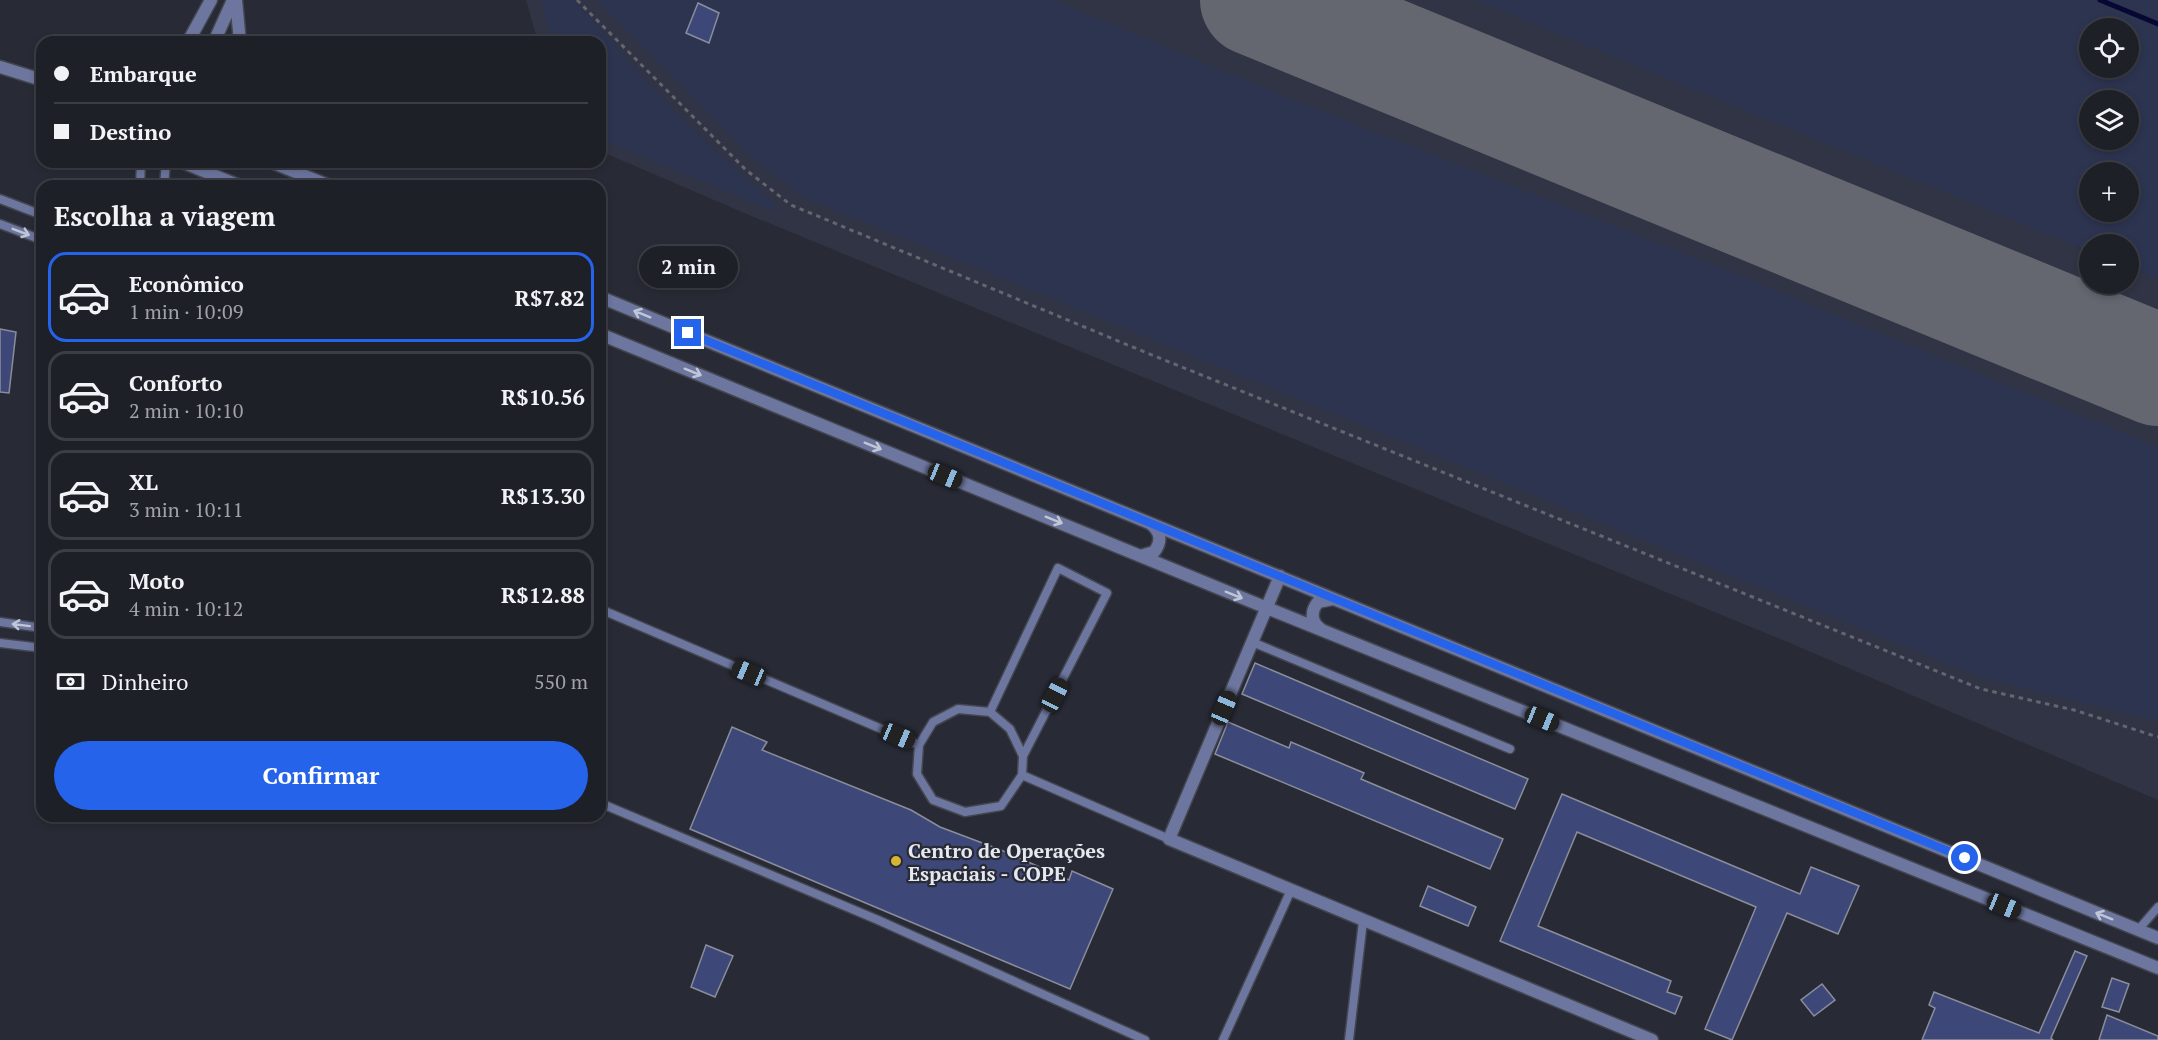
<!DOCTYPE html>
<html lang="pt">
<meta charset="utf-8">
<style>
:root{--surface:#1e2028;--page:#2b2d34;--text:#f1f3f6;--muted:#a1a3a8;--line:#3c3e45;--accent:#2563eb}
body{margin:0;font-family:"PT Serif",serif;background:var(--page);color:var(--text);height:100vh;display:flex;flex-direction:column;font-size:22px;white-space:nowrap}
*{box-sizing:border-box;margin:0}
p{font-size:20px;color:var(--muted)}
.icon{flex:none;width:33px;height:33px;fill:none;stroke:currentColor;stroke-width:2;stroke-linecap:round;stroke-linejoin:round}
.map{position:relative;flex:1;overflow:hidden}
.details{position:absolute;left:36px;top:180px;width:570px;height:642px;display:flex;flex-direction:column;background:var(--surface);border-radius:18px;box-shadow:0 3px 9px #0003,0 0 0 2px var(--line)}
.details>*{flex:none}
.guide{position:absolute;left:36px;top:36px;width:570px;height:132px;border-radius:18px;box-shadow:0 3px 9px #0003,0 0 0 2px var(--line);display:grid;align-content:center;height:132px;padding:0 18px;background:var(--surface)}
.controls{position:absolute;left:2079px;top:18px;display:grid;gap:12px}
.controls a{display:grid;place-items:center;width:60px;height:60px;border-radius:50%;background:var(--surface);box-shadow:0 3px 9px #0003,0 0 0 2px var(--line);font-size:30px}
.end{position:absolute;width:27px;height:27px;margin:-14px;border:8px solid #2563eb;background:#fff;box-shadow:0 0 0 3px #fff}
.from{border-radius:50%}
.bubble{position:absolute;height:42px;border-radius:21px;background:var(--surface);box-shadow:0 3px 9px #0003,0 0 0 2px var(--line);font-size:20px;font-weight:700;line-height:42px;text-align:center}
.car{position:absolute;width:18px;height:36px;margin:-18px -9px;border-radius:8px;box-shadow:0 0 4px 2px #0007;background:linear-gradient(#222 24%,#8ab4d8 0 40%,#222 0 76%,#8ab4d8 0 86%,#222 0)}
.guide b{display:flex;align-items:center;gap:21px;height:57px;font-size:22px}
.guide b+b{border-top:2px solid var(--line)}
.guide i{width:15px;height:15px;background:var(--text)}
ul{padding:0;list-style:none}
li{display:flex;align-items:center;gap:18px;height:90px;margin:0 12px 9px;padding:0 6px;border:3px solid var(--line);border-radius:18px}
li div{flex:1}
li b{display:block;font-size:22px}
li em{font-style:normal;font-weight:700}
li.active{border-color:var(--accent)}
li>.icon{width:54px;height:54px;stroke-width:1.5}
h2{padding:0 18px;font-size:27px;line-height:72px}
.pay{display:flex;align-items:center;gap:15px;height:66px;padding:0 18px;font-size:22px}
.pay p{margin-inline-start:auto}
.primary-button{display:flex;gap:12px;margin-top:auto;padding:12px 18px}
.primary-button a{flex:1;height:69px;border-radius:36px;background:var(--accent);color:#fff;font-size:24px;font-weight:700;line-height:69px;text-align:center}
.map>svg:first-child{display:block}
.built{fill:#303444;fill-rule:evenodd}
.green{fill:#2d3450;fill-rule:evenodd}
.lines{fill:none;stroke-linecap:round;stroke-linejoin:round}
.stream{stroke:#070733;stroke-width:5}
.runway{stroke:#646670;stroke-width:112}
.building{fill:#3d4879;stroke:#8a8d9a;stroke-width:1.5}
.service-casing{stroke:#43454f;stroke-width:11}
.minor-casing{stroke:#43454f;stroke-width:15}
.path{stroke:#63656f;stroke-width:3;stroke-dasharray:4.5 4.5;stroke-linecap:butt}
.service{stroke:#6c769f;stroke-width:8}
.minor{stroke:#6c769f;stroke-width:12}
.oneway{stroke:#c1c6d7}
.route{stroke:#2563eb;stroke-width:8}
.poi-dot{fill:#d7b434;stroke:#282a35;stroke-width:2}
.labels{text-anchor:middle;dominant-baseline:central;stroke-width:4.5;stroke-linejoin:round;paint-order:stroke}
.poi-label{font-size:20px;font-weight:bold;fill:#e6e8ef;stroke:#282a35;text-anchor:start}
</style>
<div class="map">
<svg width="2158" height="1040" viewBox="0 0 2158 1040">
<rect width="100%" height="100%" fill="#282a35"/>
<path class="built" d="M526,0H2158V800L1785,641L749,215L600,151V42H538ZM2090,28H2128V68H2090ZM2090,100H2128V140H2090ZM2090,172H2128V212H2090ZM2090,244H2128V284H2090Z"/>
<path class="green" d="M541,0H574L675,112L775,205L776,212L600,139V42H552Z
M597,0H1053L1301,103L1716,266L2158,447V721L1980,677L806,198L755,161Z
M1475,0H2158V279L2129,267L2128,244H2090L2089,251ZM2090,28H2128V68H2090ZM2090,100H2128V140H2090ZM2090,172H2128V212H2090Z"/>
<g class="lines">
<path class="stream" d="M2100,0L2158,24"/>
<path class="runway" d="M1256,0L2158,370"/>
</g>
<path class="building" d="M698,3L719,13L709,43L686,33Z
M0,329L16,332L9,393L0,392Z
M1255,663L1528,779L1515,809L1242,694Z
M1228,722L1289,748L1291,742L1364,773L1361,779L1503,839L1490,869L1215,754Z
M732,727L767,742L762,750L911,810L940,827L1001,850L1069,880L1072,871L1113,889L1070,989L690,829Z
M1562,794L1800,894L1811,867L1859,886L1838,934L1787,913L1732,1040L1705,1029L1756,907L1577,832L1538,926L1671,981L1667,992L1682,997L1675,1014L1500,941Z
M1428,886L1476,907L1468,926L1420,906Z
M706,945L733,956L715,997L691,987Z
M2075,951L2087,956L2051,1038L2053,1040H1922L1935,1008L1929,1005L1934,992L2039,1033Z
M2112,978L2129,984L2119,1012L2102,1007Z
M1822,984L1835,1000L1814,1016L1801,1000Z
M2107,1015L2158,1036V1040H2099Z"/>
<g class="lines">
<g class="service-casing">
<path id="service" d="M140,186L141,162
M164,186L166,162
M0,199L42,215
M0,224L42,240
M600,609L919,745
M0,622L42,628
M1252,642L1510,749
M0,643L42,648
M958,709L990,712L1010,729L1023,756L1022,775L1001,806L965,812L933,800L917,774L919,745L933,722Z
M990,712L1058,568L1107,593L1023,756
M1022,775L1169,839
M600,803L878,920L1145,1040
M2138,930L2158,907
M1223,1040L1291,890
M1349,1040L1363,921"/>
</g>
<g class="minor-casing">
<path id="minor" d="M236,0L240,42
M188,42L211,0
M214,42L233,0
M0,67L42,80
M182,162L240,186
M271,162L330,186
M600,297L2158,938
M600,334L1267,608L2158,968
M1140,556L1154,552C1162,542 1161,532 1151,524
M1280,576L1169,839L1652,1040
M1322,630C1311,623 1310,612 1318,602L1333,599"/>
</g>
<path class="path" d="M577,0L746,170L791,205L1147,353L1981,689L2074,710L2158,737"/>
<use href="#service" class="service"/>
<use href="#minor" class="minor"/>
</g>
<defs><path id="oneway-shaft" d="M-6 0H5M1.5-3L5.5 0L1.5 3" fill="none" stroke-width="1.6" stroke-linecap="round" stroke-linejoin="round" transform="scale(1.5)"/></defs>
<g class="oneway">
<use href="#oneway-shaft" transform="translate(21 232) rotate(21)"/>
<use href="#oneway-shaft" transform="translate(642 314) rotate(-158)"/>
<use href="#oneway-shaft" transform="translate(693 372) rotate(22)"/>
<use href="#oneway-shaft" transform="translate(873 446) rotate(22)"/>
<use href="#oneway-shaft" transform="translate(1054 520) rotate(22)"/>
<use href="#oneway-shaft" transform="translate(1234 595) rotate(22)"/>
<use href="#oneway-shaft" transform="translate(21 625) rotate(-173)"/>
<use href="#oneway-shaft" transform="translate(2104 916) rotate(-158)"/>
</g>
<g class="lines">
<path class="route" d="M688,333L1965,858"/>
</g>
<circle class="poi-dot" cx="896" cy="861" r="6"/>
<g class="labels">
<g class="poi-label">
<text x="908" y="850">Centro de Operações<tspan x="908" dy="23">Espaciais - COPE</tspan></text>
</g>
</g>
</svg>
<div class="controls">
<a><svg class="icon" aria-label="locate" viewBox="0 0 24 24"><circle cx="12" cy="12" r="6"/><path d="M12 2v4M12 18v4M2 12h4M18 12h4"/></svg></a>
<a><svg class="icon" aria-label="layers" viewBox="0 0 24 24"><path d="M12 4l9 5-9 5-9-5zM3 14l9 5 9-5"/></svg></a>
<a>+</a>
<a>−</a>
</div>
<i class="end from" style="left:1965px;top:858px"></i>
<i class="end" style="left:688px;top:333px"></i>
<div class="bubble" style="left:639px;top:246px;width:99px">2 min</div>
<i class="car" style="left:945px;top:476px;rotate:112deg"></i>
<i class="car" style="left:749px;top:673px;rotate:293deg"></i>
<i class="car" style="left:1055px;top:695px;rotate:27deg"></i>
<i class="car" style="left:1224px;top:708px;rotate:23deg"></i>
<i class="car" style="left:1542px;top:719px;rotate:112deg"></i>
<i class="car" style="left:898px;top:736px;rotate:113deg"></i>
<i class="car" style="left:2004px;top:906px;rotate:112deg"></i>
<div class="guide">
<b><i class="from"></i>Embarque</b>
<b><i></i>Destino</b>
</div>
<section class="details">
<h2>Escolha a viagem</h2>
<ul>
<li class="active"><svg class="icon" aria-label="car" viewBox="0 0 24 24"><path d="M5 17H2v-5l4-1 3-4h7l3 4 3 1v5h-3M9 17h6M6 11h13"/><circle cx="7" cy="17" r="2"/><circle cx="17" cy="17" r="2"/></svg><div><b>Econômico</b><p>1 min · 10:09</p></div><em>R$7.82</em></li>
<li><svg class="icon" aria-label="car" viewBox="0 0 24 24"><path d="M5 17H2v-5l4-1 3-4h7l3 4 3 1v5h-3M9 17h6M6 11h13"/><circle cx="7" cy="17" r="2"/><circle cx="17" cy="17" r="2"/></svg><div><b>Conforto</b><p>2 min · 10:10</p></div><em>R$10.56</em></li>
<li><svg class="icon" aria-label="car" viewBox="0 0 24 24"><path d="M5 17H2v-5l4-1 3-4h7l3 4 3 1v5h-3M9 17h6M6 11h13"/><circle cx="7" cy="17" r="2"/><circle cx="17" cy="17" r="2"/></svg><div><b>XL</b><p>3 min · 10:11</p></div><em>R$13.30</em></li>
<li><svg class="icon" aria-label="car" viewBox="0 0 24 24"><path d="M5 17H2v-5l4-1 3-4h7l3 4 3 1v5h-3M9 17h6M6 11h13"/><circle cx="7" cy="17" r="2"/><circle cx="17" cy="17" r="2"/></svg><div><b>Moto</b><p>4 min · 10:12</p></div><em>R$12.88</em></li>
</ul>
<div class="pay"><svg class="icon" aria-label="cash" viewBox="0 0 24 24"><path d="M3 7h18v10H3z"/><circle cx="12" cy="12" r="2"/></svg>Dinheiro<p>550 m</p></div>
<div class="primary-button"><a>Confirmar</a></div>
</section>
</div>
